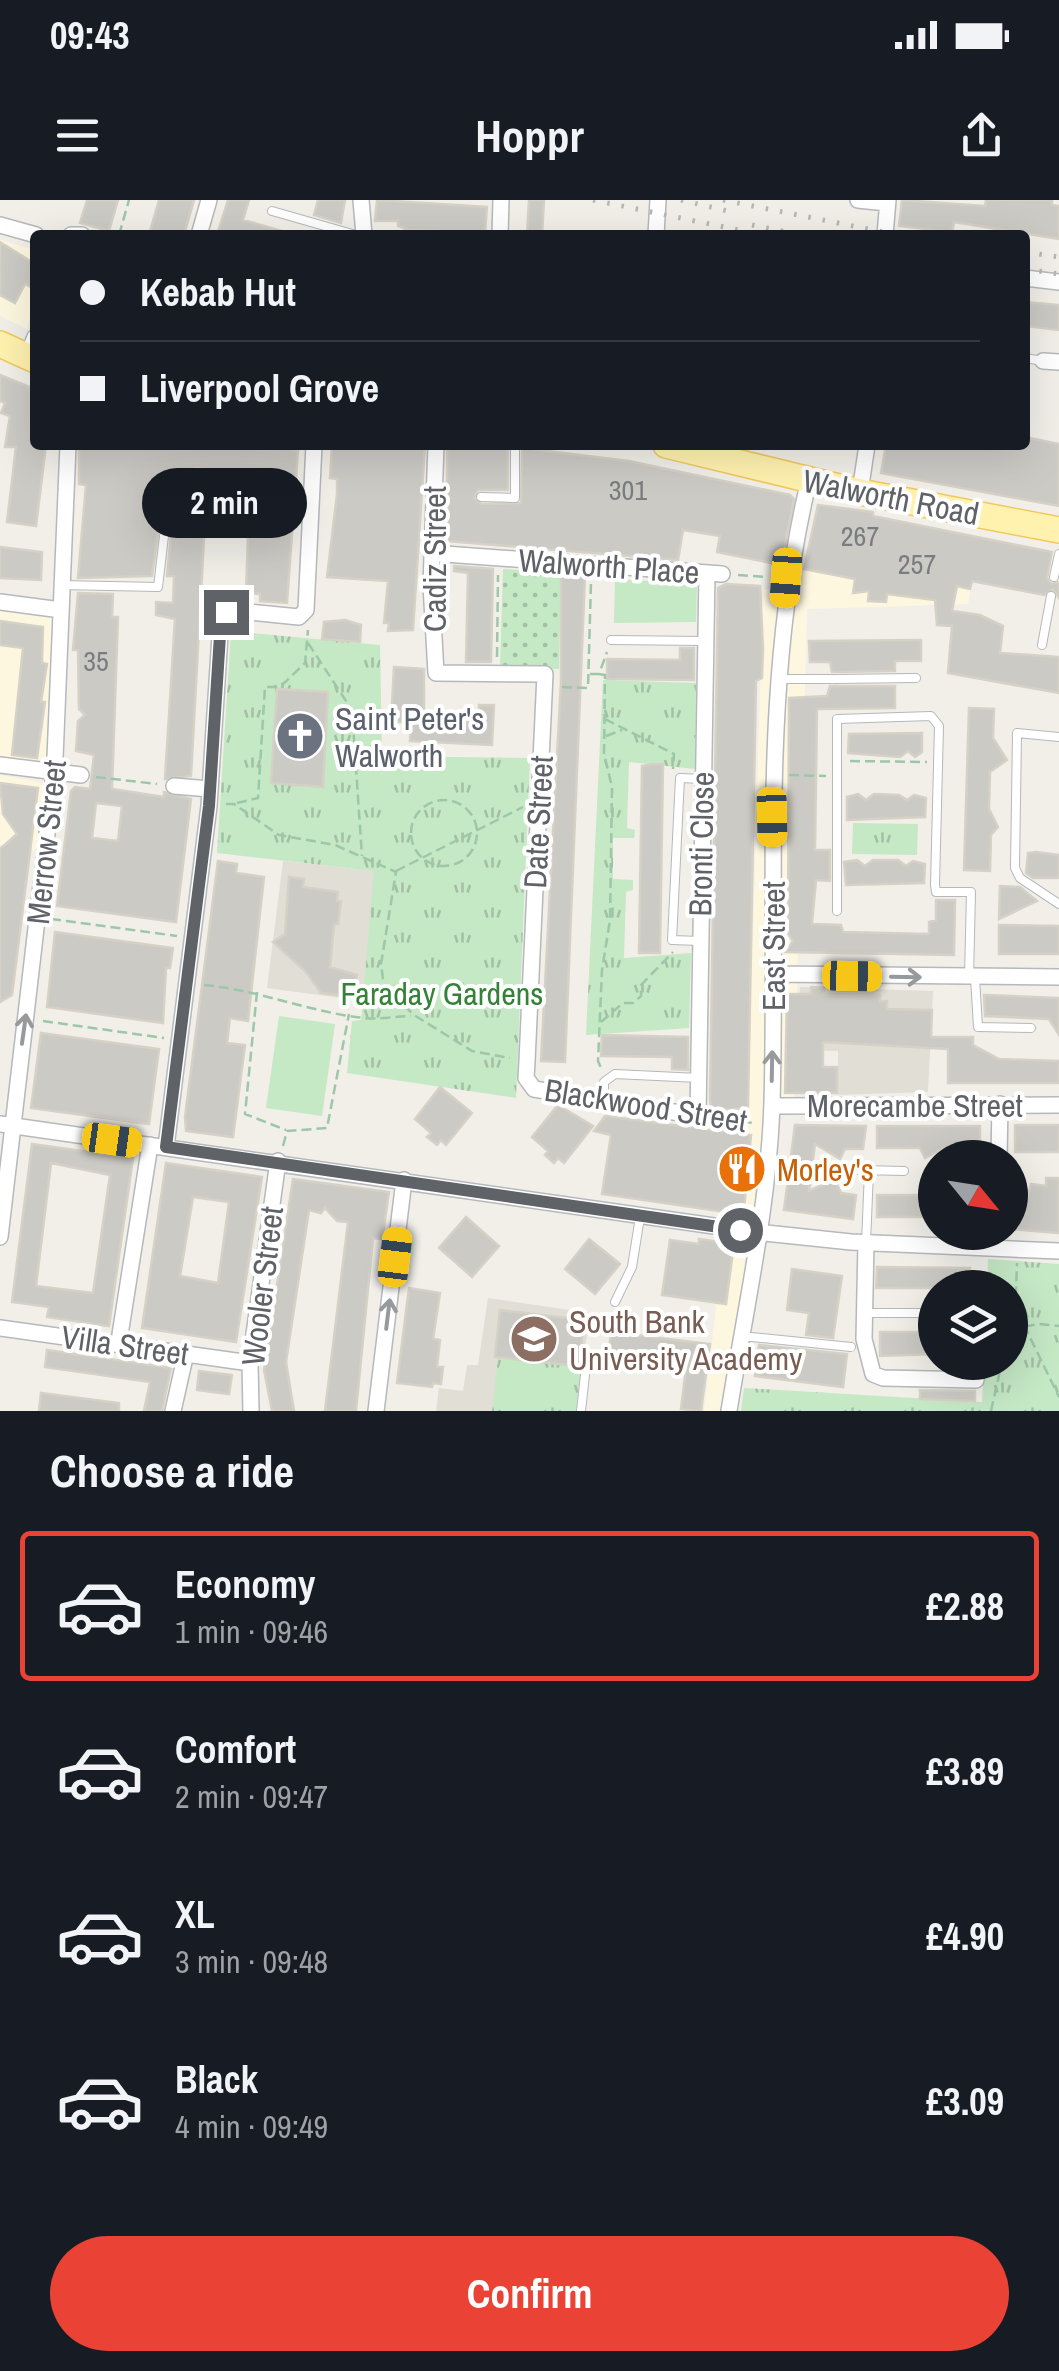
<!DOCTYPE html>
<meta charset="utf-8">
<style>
:root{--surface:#171b24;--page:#242831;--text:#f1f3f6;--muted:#9ea1a6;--line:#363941;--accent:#ea4335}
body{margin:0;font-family:"Archivo Narrow",sans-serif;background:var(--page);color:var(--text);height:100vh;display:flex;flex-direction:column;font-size:38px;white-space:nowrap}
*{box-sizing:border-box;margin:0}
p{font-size:32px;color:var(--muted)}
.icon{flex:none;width:55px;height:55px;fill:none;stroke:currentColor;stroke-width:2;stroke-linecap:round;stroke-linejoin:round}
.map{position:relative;height:1211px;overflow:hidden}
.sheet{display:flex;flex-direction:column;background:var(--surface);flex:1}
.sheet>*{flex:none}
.guide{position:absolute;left:30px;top:30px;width:1000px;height:220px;border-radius:10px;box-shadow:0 10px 40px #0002;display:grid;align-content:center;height:220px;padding:0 50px;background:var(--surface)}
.needle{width:65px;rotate:120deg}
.controls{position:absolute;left:918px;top:940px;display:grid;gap:20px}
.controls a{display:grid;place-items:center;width:110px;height:110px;border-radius:50%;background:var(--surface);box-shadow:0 10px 40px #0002;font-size:50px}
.end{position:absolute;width:45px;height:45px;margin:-22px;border:12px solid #5f6368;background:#fff;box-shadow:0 0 0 5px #fff}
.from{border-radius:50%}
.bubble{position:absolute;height:70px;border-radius:35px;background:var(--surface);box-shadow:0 10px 40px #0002;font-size:32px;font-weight:700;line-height:70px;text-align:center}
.car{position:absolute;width:30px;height:60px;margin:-30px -15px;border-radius:12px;box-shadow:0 0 8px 2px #0007;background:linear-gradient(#f5c518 24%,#345 0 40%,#f5c518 0 76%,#345 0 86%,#f5c518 0)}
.guide b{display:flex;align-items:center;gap:35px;height:95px;font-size:38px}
.guide b+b{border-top:2px solid var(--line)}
.guide i{width:25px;height:25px;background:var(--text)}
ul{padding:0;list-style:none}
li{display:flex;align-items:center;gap:30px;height:150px;margin:0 20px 15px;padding:0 30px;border:5px solid transparent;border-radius:10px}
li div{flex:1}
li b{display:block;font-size:38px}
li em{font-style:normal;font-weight:700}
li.current{border-color:var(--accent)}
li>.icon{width:90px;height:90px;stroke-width:1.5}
h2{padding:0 50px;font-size:45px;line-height:120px}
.cta{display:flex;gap:20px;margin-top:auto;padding:20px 50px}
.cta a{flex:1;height:115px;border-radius:60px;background:var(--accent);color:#fff;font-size:40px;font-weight:700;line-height:115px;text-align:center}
.status{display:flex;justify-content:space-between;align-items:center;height:70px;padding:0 50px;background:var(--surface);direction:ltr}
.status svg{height:28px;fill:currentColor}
header{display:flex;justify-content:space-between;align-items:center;height:130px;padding:0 50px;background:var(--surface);font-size:45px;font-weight:700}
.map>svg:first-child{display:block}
.commercial{fill:#fef7e0}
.education{fill:#e1ded6}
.grass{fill:url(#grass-tufts)}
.garden{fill:url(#garden-dots)}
.pitch{fill:#c5e8c5}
.building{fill:#cccac5;stroke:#d6d1c6;stroke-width:2.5;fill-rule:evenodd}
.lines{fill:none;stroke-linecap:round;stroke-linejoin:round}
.lane-casing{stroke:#b5b8bc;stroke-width:10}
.street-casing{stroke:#b5b8bc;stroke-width:18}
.primary-casing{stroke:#f2c960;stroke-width:28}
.path{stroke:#9cc7a9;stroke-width:2.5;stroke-dasharray:10 5;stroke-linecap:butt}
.lane{stroke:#fff;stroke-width:8}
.street{stroke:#fff;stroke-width:15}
.primary{stroke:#fff2af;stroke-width:25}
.rail{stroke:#b6b7b8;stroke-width:5;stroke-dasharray:2.5 12;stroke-linecap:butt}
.oneway{stroke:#979a9d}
.route{stroke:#5f6368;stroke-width:12}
.labels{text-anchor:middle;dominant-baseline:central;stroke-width:8;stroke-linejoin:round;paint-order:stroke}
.number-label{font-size:28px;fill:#7a7d7f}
.street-label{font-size:32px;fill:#5f6368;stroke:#fff}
.worship-label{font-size:32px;fill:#5b616d;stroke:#fff;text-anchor:start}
.park-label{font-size:32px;fill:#348238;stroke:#fff}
.food-label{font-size:32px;fill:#c56008;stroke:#fff;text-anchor:start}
.education-label{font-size:32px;fill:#785e54;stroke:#fff;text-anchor:start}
</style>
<div class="status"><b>09:43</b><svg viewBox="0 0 49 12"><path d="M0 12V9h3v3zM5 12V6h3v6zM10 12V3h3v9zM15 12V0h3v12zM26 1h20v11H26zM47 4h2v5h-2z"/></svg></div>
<header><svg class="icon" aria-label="menu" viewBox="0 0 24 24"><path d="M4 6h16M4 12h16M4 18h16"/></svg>Hoppr<svg class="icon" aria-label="share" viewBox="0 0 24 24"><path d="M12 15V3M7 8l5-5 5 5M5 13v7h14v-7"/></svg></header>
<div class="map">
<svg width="1059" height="1211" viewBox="0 0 1059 1211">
<defs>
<pattern id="grass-tufts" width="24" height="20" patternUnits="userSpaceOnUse" patternTransform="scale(2.5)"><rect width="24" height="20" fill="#c5e8c5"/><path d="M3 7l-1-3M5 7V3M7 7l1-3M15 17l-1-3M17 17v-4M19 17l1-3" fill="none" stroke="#a3c0a4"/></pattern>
<pattern id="garden-dots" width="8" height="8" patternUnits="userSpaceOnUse" patternTransform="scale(2.5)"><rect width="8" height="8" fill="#c5e8c5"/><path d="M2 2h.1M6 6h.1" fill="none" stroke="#a3c0a4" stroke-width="1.8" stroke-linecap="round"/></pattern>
</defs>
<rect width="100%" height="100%" fill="#f1efe8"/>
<path class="commercial" d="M0,40L35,50V96L27,129L0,116Z
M818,305L873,312V316L1059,352V390L973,375L968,404L807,409L794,897L781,898L743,1182L726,1181L720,1211H704L739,909L748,907L763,389L800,390Z
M0,406L50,413L58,422L48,558L39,568L0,561Z
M0,575L39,582L44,588L38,651L0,645Z"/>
<path class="education" d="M283,661L375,671L363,801L267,788Z
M800,787L933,791L928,892L838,895V851L796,850Z
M488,1098L590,1113L576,1211H436L439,1188L463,1191L467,1165H478Z"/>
<path class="grass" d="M231,431L380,445L382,556L530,558L516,898L347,873L352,821L361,820L374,671L217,653Z
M603,480L696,483L695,569L629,562L627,628L635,630L634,638H613V679L633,680V690L626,692L624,758L691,753L689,828L586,835Z
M853,623L918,624L917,655L852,654Z
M988,1059L1059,1064V1211H741L744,1188L982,1202L984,1163L1010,1162V1088L987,1087Z
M498,1158L582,1167L576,1211H492Z"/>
<path class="garden" d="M503,369L561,373L559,469L500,467Z"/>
<path class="pitch" d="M615,379L697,384L696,422L614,423Z
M279,816L335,824L322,916L266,908Z
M511,1169L567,1175L564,1201L508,1195Z"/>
<path class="building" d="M87,0H118L109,31L80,23Z
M159,0H194L184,35H149Z
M228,0H249L243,20L282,31L281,35H217Z
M318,0H345L341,23L314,15Z
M377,0L487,7L485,32L408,30L398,26V21H375Z
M529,0H544L542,35H527Z
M902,0L985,6L986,0H1052V5L1059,6V39L954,22L952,32L899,26Z
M0,42L35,64V89L25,84L15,103L0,95Z
M1025,102L1059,105V130L1025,126Z
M0,175L35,189V245H46L36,326L7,322L16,247H5L10,216L1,213L5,203L0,201Z
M1025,237L1059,244V306L881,273L886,245H1025Z
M79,245H276L298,251L287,403L260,401V394L246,393L250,275L196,268L194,302H206L191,576L165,579L175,419L156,415V402L173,403L174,376H167L171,334L166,329L158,332L152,376L78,378L86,285L79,284Z
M332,245H425L413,430L388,431L389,423H384L388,381L327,377L337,294V279L330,278Z
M447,245L508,247V290H478L474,298L481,304L521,303L522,248L629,261L790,295L794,299L781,365L717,352L720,336L683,330L678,360L447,341Z
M818,305L873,312V316L1052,352L1047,378L1051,384L1059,382V398L1053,389L1044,395L972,381L970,389L957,386L952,411L980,415L1003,426L1000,453L1059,457V493L948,473L952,426L937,425L935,400L887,394L886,402L868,401L869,391L853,393L855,379L804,369Z
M0,347L42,352L41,380L0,378Z
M454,366L493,369L491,462H466L468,373L454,371Z
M561,374L585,375L565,862L541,861L561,481Z
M726,384L760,386L763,448L762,478L756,481L748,907L736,909H711L710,899L718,388Z
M78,393L113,394L112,417H118L112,589L164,597V592L191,599L176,722L57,706L71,591L75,587L90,589L94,555L76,551L78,521L85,515L79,509L78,450H73ZM96,603L122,606L118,641L92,638Z
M345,420L361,425L360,442L322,439L324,422Z
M0,421L43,427L42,463L47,464L41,502H45L37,558L12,555L23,448L0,445Z
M921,440V461H895V471L832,472L830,462H810L809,441Z
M680,448H694V480L607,479V459L680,460Z
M394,467L424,469V519L478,522L479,505H494L492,545L410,541L411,522H391Z
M830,486H895V508L817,509L815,650H830V681L816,680L812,724L841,725L843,732L929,734V722L936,720V700H955L954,755L785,752L793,741L788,734L789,498L827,496Z
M277,489L328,492L323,587L271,583Z
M969,508L994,509L993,538L1007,560L990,572L989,609L998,627L991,635L990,671L964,670Z
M922,533V552L915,557L908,551L900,557L848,553L849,534Z
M651,564H663L660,753H639L642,566Z
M0,583L38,588L12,795L0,802V649L17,634L3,614Z
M858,594L866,600L874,594L899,595L907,600L914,595L926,598L925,617L847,620V597Z
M1036,652L1059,655V678H1033L1026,673L1028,653Z
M857,660L865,666L873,660H898L906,666L913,661L925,664L924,683L846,685L844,662Z
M218,661L237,664L236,673L264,677L248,821L230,818L227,843L245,845L233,937L186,931L185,917Z
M289,677L304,679L303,687L338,692L337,701H341L338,724H334L330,767L357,775L355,788L346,796L321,793L306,772L273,742L285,734Z
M1000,686L1020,687L1037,701L999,719Z
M999,725L1059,726V754H999Z
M55,732L173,748L170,768H166L163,823L47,807Z
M811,787L824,788V794L880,795V801H887V809L932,810L931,837H973V845L999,859L1059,861V883H948V849L823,842V867H837V893H785L787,794H811Z
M984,795L1059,798V835L1049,819L985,816Z
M41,833L159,849L149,924L31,908Z
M602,835L688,837V870L672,869V857L601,856Z
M440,887L472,913L446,945L441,940L437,945L427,937L431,933L415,919Z
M558,905L593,926L564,963L558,958L554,963L545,955L548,951L532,937Z
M605,916L751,935L744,1010L739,1014L602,994L611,935L594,931Z
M795,925L866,926L863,949H845L840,959L815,944L809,991L835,979L841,993L856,995L853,1019L784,1010Z
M1015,925H1059V952H1015Z
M877,926H980V951L944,948L925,958L920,948H877Z
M32,944L133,958L109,1126L47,1117L49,1107L12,1102ZM51,963L110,975L93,1093L36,1086Z
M166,963L262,977L236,1142L142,1128ZM193,997L229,1002L218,1083L180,1076Z
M1046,978H1059V1033L1010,1029V1002L1026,1003L1031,984L1046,986Z
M293,979L389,992L382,1039L373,1038L356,1211H325L348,1022L337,1021L325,1008L321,1013L309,1010L286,1162L294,1211H272L264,1170Z
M926,986L935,991V1017H877V995H921Z
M466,1017L499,1046L472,1077L439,1048Z
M589,1039L620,1064L595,1094L565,1069Z
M699,1039L734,1044L726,1104L662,1095L670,1040L699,1044Z
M877,1067L970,1068V1088H876Z
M792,1069L842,1076L833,1138L806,1135L809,1113L787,1110Z
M409,1088L440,1093L433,1139L440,1140L437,1167H443L441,1184L433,1183L432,1187L397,1183Z
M500,1110L584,1120L579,1166L495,1157Z
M611,1132L710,1144L701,1211L681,1209L686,1168L608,1158Z
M880,1132H935V1154L880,1156Z
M759,1145L847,1154L843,1187L755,1176Z
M47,1150L171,1168L162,1211H144L150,1182L45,1167Z
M199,1171L232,1175L229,1194L197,1190Z
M920,1190L975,1191V1201L920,1199Z
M41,1193L119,1203V1211H39Z"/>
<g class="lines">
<g class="lane-casing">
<path id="lane" d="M272,11L356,35
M1025,158L1043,161
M481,297L515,298V245
M1054,377L1059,354
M60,385L158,387L164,336
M611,440L703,441
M1042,445L1051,396
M779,479H831
M834,479L916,478
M1059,537L1017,533L1015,668L1020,678L1059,704
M837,711V519L931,516L939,526L935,685L936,692H971L969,778
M700,741L672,740L680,578L702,579
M975,778L978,827L1031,828
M604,900V882L615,874L699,878
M859,970L904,971
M866,1043L869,971
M615,1102L632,1067L640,1017
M865,1113H935
M741,1136L851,1147
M581,1211L585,1175"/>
</g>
<g class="street-casing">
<path id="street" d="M361,0L364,35
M858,0L887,3
M0,25L36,35
M71,35H82
M199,35L209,0
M500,35L501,0
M656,35L658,0
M885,35L888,0
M1025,78L1059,82
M27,157L35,137
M1043,161L1059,162
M436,245L431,385L436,473L545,474L527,861L526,878L534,889L698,916L707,373
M860,292L867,245
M431,353L722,374
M0,402L61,410
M55,558L68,245
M0,565L81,575
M174,586L210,589
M774,774L1059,777
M772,906L1059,905
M0,924L756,1032L851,1042L1059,1051
M166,947L209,606L221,420L229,410L299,417L306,410L314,245
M999,958L1000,904
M0,1037L54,574
M866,1043L864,1139L873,1174L883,1178L976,1180L977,1162
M0,1128L250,1163
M119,1141L150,945
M173,1211L186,1153
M251,1211L250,1163L278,961
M376,1211L404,980
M729,1211C745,1110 769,1005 772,902C778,691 759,488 809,280"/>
</g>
<g class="primary-casing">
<path id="primary" d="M0,144L35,160
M666,245L860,292L1059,330"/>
</g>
<path class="path" d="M119,35L129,0
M738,375L767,377
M308,443L352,510L362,656
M497,457L498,375
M590,474H599L607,452
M599,474L605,475L604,554L612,587L610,720L602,770L598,861L602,870
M562,487L588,488L591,382
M605,519L674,554L673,569
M606,536L622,530
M850,561L927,562
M789,575L826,576
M96,577L157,584
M411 633a33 33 0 1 1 66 0a33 33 0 1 1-66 0Z
M237,603L258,598L265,487H280L305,463L308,430
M226,604H234L279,635L335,645L396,672L381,764L384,787L414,815L472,851L510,858
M396,671L523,607
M51,719L177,736
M204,785C259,790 309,812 364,818C379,820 396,816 411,816
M257,792L245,914L286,930
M43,821L164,838
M601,822L623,803H633L641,796V785L673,752
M712,918L754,923
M283,946L287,931L327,928L349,814
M1010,1125L1015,1116L1017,1063
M1024,1125L1059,1197
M1010,1129L1039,1124L1059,1126
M991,1211L1002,1162"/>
<use href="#lane" class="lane"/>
<use href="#street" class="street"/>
<use href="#primary" class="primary"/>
<path class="rail" d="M593,0L763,35
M681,0L736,13
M723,0L898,35
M752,25L801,35
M1025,52L1059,57
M1025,69L1059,74"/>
</g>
<defs><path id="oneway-shaft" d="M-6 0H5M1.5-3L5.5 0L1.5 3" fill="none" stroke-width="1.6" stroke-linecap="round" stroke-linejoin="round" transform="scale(2.5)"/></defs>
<g class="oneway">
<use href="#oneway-shaft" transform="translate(906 777) rotate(1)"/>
<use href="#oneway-shaft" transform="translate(24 829) rotate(-82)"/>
<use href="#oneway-shaft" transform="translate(772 866) rotate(-89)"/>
<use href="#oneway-shaft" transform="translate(388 1114) rotate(-83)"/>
</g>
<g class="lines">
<path class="route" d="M226,412L221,420L209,606L166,947L740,1030"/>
</g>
<defs>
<g id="church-disc" transform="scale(2.5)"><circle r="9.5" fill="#6b7280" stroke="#fff"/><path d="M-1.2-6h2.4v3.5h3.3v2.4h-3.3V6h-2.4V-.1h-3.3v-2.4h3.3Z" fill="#fff"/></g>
<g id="restaurant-disc" transform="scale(2.5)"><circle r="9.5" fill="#e8710a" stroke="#fff"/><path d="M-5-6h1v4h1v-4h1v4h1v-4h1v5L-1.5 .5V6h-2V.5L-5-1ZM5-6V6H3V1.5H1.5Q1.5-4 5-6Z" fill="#fff"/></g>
<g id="school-disc" transform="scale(2.5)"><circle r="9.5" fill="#8d6e63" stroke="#fff"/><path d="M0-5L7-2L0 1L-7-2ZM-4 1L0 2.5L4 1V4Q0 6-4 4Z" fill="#fff"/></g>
</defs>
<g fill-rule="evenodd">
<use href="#church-disc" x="300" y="536"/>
<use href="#restaurant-disc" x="742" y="969"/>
<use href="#school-disc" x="534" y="1139"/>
</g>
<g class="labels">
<g class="number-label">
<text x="628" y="290">301</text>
<text x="860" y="336">267</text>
<text x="917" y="364">257</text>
<text x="96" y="461">35</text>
</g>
<g class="street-label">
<text transform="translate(891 297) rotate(11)">Walworth Road</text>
<text transform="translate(434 359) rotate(-90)">Cadiz Street</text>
<text transform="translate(609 366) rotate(4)">Walworth Place</text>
<text transform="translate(538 622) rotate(-87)">Date Street</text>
<text transform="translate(46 642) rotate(-84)">Merrow Street</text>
<text transform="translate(701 644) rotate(-89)">Bronti Close</text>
<text transform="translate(773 746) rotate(-90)">East Street</text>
<text transform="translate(646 905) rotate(9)">Blackwood Street</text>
<text x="915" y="905">Morecambe Street</text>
<text transform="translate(262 1086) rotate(-83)">Wooler Street</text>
<text transform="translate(125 1145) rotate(8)">Villa Street</text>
</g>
<g class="worship-label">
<text x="335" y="518">Saint Peter's<tspan x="335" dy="37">Walworth</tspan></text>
</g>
<g class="park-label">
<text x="442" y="793">Faraday Gardens</text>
</g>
<g class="food-label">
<text x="777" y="969">Morley's</text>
</g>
<g class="education-label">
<text x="569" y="1121">South Bank<tspan x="569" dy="37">University Academy</tspan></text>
</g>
</g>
</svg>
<div class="controls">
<a><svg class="needle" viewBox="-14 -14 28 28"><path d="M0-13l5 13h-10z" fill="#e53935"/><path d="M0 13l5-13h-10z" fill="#9ea1a6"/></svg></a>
<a><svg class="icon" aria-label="layers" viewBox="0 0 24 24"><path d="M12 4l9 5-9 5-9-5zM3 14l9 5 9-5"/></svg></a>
</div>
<i class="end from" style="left:740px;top:1030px"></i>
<i class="end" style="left:226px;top:412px"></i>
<div class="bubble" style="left:142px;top:268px;width:165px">2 min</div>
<i class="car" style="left:786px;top:378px;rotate:184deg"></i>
<i class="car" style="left:772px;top:617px;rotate:179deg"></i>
<i class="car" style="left:852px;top:776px;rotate:91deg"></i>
<i class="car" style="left:112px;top:940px;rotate:98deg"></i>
<i class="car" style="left:395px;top:1057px;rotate:7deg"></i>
<div class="guide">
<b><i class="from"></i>Kebab Hut</b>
<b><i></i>Liverpool Grove</b>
</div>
</div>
<section class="sheet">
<h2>Choose a ride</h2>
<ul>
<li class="current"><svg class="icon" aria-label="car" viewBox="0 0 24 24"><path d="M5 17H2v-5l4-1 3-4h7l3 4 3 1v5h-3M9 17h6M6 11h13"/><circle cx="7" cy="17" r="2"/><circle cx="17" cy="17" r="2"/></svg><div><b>Economy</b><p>1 min · 09:46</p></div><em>£2.88</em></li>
<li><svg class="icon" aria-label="car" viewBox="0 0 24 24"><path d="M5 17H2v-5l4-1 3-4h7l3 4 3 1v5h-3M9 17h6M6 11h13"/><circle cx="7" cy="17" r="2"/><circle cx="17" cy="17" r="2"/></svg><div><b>Comfort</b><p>2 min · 09:47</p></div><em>£3.89</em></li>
<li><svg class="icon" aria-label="car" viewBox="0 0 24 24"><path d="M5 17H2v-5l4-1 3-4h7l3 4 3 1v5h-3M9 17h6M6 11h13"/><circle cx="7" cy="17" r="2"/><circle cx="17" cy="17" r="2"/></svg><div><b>XL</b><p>3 min · 09:48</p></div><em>£4.90</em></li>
<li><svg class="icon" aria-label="car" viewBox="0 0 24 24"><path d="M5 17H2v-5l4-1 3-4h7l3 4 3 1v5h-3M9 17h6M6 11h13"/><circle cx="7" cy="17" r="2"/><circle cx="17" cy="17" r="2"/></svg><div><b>Black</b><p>4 min · 09:49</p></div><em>£3.09</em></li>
</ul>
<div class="cta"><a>Confirm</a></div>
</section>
